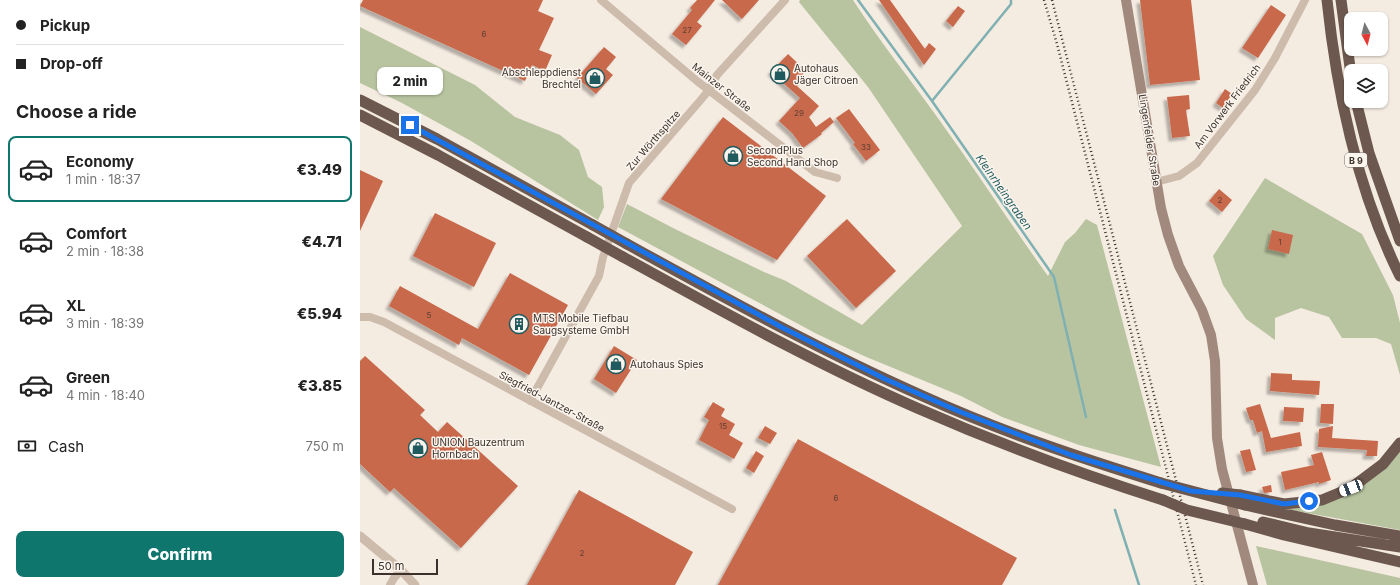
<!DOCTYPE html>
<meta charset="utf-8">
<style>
:root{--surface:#fff;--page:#f2f2f2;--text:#222;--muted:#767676;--line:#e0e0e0;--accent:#0f766e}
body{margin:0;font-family:Inter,sans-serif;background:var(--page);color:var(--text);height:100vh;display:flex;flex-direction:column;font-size:15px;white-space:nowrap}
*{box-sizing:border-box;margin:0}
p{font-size:13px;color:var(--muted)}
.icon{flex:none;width:22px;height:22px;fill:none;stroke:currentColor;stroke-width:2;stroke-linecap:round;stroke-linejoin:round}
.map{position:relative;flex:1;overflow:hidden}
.sheet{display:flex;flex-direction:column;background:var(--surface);width:360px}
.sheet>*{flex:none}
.banner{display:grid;align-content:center;height:88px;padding:0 16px;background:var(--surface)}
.needle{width:26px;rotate:173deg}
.controls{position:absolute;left:984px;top:12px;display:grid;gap:8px}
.controls a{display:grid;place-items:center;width:44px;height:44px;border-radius:8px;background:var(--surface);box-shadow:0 1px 3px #0004;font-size:20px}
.scale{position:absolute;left:12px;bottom:10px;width:66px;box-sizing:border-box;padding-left:4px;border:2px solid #3b302b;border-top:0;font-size:11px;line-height:14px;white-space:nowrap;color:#3b302b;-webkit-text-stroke:3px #fbf5ee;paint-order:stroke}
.end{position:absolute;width:18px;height:18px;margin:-9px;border:5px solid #1a73e8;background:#fff;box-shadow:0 0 0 2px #fff}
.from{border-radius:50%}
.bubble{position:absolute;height:28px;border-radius:8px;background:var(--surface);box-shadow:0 1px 3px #0004;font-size:13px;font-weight:800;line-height:28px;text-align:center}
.car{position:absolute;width:12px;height:24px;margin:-12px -6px;border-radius:5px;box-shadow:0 0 3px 1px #0007;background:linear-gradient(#fff 24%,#345 0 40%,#fff 0 76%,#345 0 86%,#fff 0)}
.banner b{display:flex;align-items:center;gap:14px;height:38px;font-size:15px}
.banner b+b{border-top:1px solid var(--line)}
.banner i{width:10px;height:10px;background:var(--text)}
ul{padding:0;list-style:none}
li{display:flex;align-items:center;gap:12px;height:66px;margin:0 8px 6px;padding:0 8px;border:2px solid transparent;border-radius:8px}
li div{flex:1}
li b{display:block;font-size:15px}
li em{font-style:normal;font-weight:800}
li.on{border-color:var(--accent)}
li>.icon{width:36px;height:36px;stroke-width:1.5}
h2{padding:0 16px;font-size:18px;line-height:48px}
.pay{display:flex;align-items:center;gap:10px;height:44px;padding:0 16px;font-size:15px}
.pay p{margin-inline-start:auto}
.primary-button{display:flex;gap:8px;margin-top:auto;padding:8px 16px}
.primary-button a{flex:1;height:46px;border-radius:8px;background:var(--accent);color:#fff;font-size:16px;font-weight:800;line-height:46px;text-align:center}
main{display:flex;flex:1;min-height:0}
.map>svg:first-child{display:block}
.green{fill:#b8c4a0}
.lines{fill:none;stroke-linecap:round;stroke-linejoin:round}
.stream{stroke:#7fb0b2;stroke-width:2.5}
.building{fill:#c8694b;filter:url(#shadow)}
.minor{stroke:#cdbbac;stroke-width:8}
.tertiary{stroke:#cdbbac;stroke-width:9}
.secondary{stroke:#a18a7d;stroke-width:10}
.trunk{stroke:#6c584f;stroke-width:11}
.rail{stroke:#3b302b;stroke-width:2.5;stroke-dasharray:1 3;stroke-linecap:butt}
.trunk-bridge{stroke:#6c584f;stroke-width:11}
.route{stroke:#1a73e8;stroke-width:5}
.labels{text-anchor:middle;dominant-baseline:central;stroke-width:3;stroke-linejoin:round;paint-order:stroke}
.number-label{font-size:8px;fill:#5e3e33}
.shield{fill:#fbf5ee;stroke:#756b66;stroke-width:1}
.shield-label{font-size:9px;font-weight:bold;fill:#3b302b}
.poi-label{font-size:10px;fill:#3b302b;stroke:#fbf5ee;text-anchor:start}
.street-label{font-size:10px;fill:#3b302b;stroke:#fbf5ee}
.water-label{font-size:11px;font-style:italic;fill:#1f5a5e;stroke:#fbf5ee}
</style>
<main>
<section class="sheet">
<div class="banner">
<b><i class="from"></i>Pickup</b>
<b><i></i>Drop-off</b>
</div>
<h2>Choose a ride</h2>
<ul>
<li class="on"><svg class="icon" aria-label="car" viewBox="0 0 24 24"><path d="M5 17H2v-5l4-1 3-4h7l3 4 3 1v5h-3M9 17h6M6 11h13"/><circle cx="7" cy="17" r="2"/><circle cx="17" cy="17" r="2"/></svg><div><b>Economy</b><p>1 min · 18:37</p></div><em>€3.49</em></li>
<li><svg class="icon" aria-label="car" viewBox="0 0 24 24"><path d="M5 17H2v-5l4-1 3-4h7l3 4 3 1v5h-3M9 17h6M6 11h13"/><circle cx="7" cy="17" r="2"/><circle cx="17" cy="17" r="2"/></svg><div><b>Comfort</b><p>2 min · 18:38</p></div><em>€4.71</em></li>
<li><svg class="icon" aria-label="car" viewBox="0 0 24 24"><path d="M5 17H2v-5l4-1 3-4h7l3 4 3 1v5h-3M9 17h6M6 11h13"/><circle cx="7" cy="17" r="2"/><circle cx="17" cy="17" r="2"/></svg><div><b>XL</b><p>3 min · 18:39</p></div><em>€5.94</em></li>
<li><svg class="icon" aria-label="car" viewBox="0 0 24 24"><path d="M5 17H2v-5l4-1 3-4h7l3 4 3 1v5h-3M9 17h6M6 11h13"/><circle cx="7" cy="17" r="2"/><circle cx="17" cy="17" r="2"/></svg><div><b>Green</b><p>4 min · 18:40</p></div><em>€3.85</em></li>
</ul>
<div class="pay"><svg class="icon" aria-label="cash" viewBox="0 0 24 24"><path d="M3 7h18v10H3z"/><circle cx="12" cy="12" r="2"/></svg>Cash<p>750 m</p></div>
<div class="primary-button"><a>Confirm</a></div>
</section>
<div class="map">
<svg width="1040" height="585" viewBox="0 0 1040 585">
<defs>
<filter id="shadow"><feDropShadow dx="-3.5" dy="3.5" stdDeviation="1" flood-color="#0004"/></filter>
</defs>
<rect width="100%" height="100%" fill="#f4ebe1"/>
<path class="green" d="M440,0H493C520,42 551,80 580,121C617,172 651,225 688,276L705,242L715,233L726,219L737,225L801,467L719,445L642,417L601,396L504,356L457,334L258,227L267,204L315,229L404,272L426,281L502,325L602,226L508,87L439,2Z
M0,27L115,85L155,117L200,135L219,150L228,177L242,187L244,207L238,220L111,141L42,103L0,83Z
M905,178L1002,234L1033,295L1040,323V375L1031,344L1016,338H982L969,317L941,308L915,318V340L886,319L863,285L853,256Z
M1040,450V530L926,509L960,505Z
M896,546L1040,578V585H907Z"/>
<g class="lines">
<path class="stream" d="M498,0L572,101L694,277L726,417
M572,101L651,4V0
M755,510L779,585"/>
</g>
<path class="building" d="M3,0H183L178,11L194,18L179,50L192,55L185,71L172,65L165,81L0,6Z
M337,0H355L337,22L342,26L326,45L312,34L332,10L330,8Z
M362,0H399L382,19Z
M519,0H530L565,49L569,43L576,49L564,65Z
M780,0H831L840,80L790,85Z
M911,5L926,15L898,58L882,48Z
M598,6L605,11L593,27L586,21Z
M244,47L256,57L246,69L253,75L236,94L217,78Z
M428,54L446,71L440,77L443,79L437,86L459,106L449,117L456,127L470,117L474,122L461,133L462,134L443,148L432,133L419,121L440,98L411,72Z
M865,89L872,94L863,108L856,103Z
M829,95L830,109L826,110L830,136L812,138L807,97Z
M489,109L520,150L506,161L493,144L495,143L476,118Z
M363,117L466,196L417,260L301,199Z
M0,170L23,181L0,231Z
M859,189L872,200L862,212L849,201Z
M75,213L136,243L114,287L53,256Z
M487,219L536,271L496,308L447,256Z
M912,230L933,235L929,254L908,249Z
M150,273L208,305L169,375L102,338L99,345L29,306L40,286L118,329Z
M254,346L277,360L256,393L234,379Z
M5,356L65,410L60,415L78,432L87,422L158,486L101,548L34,488L30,492L0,464V361Z
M911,373L932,374V380L960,381L959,395L910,391Z
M353,402L365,409L361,416L375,424L369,435L383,443L374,459L339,440L349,420L344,417Z
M900,404L911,438L940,432L942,446L906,452L902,431L897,433L893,420H890L886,408Z
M961,404H974L973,424L960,423Z
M924,407L944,408L943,422L923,421Z
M405,426L417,433L410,444L398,438Z
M973,426L972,438L1018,441L1017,456H1006L1007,450L958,447L959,429Z
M438,439L657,558L642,585H358Z
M890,449L896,470L886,472L880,451Z
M396,451L404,456L394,473L386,468Z
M962,452L971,480L959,484V482L925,490L921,472L954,465L951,455Z
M911,485L912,492L904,493L902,487Z
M219,490L333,552L315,585H167Z"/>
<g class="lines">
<path class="minor" d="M241,0L337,81L455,172L477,178
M796,182L819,176L837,163L895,90L915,58L945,0
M0,317H10L24,322L372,509
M170,401L239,276L243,257L269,183L339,102L349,90L357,75L425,0
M30,585L34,578L41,570"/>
<path class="tertiary" d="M0,536L41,570L55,585"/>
<path class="secondary" d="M766,0L801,208L808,235L819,266L842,310L851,335L855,361L857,438L862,469L893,585"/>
<path class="trunk" d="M967,0C977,95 997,190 1040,276
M981,0L991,75
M0,100L77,139L233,225
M996,101L1009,153L1040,241
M0,115L78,155L227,237
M267,244C365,298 463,352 565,397C642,432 721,458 801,483
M263,257C360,310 456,364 557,408C637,443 720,474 803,500
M880,495L924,504L962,500L991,488L1023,464L1040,443
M885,505L975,525L1040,536
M903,522L949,533L1040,547
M885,524L924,535L1040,562"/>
<path class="rail" d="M684,0L697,44L836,585
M692,0L843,585"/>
<path class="trunk-bridge" d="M233,225L267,244
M227,237L263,257
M801,483L885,505
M862,493L880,495
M803,500L827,510L885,524"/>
</g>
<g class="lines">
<path class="route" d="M50,125L423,328L525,379L598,411L711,455L831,491L880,495L924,504L949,501"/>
</g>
<defs>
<g id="shop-ring" transform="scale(1)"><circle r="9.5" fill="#fbf5ee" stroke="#1f5a5e" stroke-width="1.5"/><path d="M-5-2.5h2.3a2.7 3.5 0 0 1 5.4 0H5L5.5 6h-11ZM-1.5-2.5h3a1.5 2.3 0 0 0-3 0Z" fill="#1f5a5e"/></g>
<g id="building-ring" transform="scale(1)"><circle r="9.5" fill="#fbf5ee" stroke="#1f5a5e" stroke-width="1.5"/><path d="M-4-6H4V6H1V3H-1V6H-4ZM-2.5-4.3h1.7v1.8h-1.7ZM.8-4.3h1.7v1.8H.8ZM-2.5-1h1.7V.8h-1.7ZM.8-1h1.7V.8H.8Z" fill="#1f5a5e"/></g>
</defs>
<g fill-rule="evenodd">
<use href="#shop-ring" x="420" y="74"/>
<use href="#shop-ring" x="235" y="78"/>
<use href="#shop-ring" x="373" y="156"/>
<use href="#building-ring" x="159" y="324"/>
<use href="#shop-ring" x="256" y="364"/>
<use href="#shop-ring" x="58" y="448"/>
</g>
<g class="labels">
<g class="number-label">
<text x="327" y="30">27</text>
<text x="124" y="34">6</text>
<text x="439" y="113">29</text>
<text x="506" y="147">33</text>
<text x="860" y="200">2</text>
<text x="920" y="242">1</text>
<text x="69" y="315">5</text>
<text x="363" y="426">15</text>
<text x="476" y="498">6</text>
<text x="222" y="553">2</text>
</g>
<rect class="shield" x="985" y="153" width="22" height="14" rx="3"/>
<g class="shield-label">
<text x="996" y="160">B 9</text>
</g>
<g class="poi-label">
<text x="434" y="68">Autohaus<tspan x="434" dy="12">Jäger Citroen</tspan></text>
<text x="221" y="72" text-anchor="end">Abschleppdienst<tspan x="221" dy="12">Brechtel</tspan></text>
<text x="387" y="150">SecondPlus<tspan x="387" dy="12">Second Hand Shop</tspan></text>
<text x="173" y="318">MTS Mobile Tiefbau<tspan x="173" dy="12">Saugsysteme GmbH</tspan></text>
<text x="270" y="364">Autohaus Spies</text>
<text x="72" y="442">UNION Bauzentrum<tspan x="72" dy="12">Hornbach</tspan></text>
</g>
<g class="street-label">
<text transform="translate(362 87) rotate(38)">Mainzer Straße</text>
<text transform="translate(867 106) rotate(-53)">Am Vorwerk Friedrich</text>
<text transform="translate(293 140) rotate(-49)">Zur Wörthspitze</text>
<text transform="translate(790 140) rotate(81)">Lingenfelder Straße</text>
<text transform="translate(192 401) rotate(28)">Siegfried-Jantzer-Straße</text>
</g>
<g class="water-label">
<text transform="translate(644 192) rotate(55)">Kleinrheingraben</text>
</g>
</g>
</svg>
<div class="controls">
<a><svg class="needle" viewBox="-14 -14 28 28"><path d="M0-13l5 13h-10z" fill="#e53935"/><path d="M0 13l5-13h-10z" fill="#767676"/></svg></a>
<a><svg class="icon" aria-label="layers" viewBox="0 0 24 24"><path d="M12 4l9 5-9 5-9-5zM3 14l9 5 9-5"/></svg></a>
</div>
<div class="scale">50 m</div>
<i class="end from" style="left:949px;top:501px"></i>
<i class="end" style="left:50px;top:125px"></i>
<div class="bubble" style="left:17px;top:67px;width:66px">2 min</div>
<i class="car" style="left:991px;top:488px;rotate:249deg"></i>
</div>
</main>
